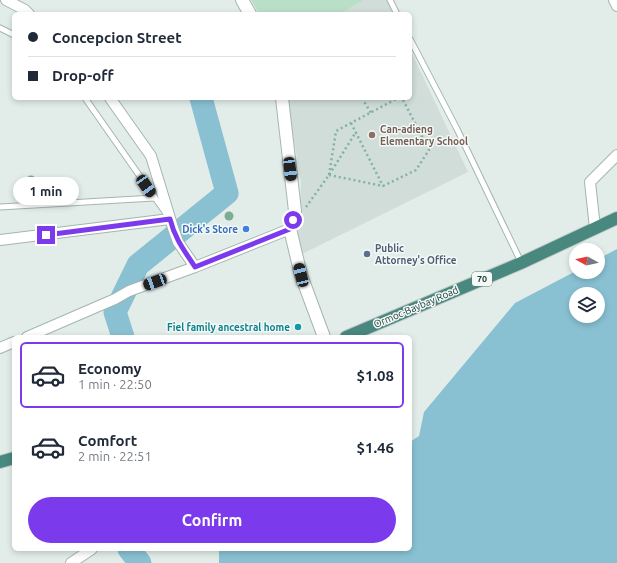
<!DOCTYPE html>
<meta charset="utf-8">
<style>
:root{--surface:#fff;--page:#f2f2f3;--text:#1f2937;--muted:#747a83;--line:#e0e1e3;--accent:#7c3aed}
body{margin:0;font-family:Ubuntu,sans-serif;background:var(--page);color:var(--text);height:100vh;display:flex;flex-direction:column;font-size:15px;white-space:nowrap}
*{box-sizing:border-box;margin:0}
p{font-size:13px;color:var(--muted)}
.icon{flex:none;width:22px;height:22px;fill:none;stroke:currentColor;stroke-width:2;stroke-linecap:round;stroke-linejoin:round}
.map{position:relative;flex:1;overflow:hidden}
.sheet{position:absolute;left:12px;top:335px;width:400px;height:216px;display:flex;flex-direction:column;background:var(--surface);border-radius:6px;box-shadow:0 2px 6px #0003}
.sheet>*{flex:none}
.banner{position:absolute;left:12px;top:12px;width:400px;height:88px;border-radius:6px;box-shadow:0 2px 6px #0003;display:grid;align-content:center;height:88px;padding:0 16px;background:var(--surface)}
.needle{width:26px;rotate:278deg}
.buttons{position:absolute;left:569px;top:243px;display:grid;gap:8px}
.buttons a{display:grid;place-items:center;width:36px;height:36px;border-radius:50%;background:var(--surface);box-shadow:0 2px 6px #0003;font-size:20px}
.end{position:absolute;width:18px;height:18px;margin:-9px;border:5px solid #7c3aed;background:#fff;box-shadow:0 0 0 2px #fff}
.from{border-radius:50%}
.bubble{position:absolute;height:28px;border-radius:14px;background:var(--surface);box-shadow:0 2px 6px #0003;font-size:13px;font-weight:700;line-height:28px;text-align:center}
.car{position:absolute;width:12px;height:24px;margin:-12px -6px;border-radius:5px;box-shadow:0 0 3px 1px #0007;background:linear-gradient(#222 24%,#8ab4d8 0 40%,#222 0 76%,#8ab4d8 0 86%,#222 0)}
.banner b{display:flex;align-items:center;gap:14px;height:38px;font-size:15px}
.banner b+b{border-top:1px solid var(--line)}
.banner i{width:10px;height:10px;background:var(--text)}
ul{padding:7px 0 0;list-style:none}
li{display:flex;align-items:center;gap:12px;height:66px;margin:0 8px 6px;padding:0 8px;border:2px solid transparent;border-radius:6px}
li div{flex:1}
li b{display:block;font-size:15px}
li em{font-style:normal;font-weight:700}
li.on{border-color:var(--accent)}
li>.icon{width:36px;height:36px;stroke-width:1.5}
.button{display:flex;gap:8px;margin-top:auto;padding:8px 16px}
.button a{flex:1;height:46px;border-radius:24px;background:var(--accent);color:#fff;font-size:16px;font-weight:700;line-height:46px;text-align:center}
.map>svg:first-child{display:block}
.built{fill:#d0ddd8}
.green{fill:#badfc8}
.water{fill:#89c1d3;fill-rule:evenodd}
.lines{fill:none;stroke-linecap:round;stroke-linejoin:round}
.river{stroke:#89c1d3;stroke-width:23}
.service-casing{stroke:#a4b5b1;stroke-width:7}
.minor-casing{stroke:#a4b5b1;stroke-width:12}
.tertiary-casing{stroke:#a4b5b1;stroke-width:14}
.trunk-casing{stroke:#c1c9c8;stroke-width:14}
.path{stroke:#82b1a7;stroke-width:2.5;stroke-dasharray:2 3;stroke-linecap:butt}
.service{stroke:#fff;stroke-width:5}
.minor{stroke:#fff;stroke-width:10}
.tertiary{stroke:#fff;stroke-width:12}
.trunk{stroke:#48887f;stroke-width:12}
.tree{fill:#7dac94}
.route{stroke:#7c3aed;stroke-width:5}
.education-dot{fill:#8d6e63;stroke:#f3f9f7;stroke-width:1.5}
.shop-dot{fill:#3f7fe0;stroke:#f3f9f7;stroke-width:1.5}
.service-dot{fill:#5c6f8a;stroke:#f3f9f7;stroke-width:1.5}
.culture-dot{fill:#0f9aa8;stroke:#f3f9f7;stroke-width:1.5}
.labels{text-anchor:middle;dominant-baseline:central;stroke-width:3;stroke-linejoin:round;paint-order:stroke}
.shield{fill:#f3f9f7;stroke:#607672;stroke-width:1}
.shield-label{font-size:9px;font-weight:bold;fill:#213e39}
.education-label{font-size:10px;font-weight:bold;fill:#785e54;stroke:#f3f9f7;text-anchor:start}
.shop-label{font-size:10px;font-weight:bold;fill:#366cbe;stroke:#f3f9f7;text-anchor:end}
.service-label{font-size:10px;font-weight:bold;fill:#4e5e75;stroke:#f3f9f7;text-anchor:start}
.street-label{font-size:10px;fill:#213e39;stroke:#f3f9f7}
.culture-label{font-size:10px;font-weight:bold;fill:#0d838f;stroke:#f3f9f7;text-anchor:end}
</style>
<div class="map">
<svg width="617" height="563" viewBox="0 0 617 563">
<rect width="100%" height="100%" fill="#e2ede9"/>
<path class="built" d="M364,0H387L393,14H340Z
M410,49L468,172L302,254L295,235L300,215L301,182L287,98H410Z"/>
<path class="green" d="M251,0H364L340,14H259Z"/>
<path class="water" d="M617,249V563H219V549H410V442L419,436L424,412L515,303L576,271V272H598V259ZM576,294H598V316H576Z"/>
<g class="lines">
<path class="river" d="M123,337L115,312L138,265L227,193L201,98
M129,549L140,563"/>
<g class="service-casing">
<path id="service" d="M390,0L397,14
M0,28L14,35
M410,39L457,129L521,262
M85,98L165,212
M0,207L154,198"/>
</g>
<g class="minor-casing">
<path id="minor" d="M6,0L25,10L29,14
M614,0L617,6
M110,98L151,156L173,228L178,242L195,267
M595,228L590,182L617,155
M0,240L170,219
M27,337L115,299L129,291L195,267L290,229
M0,348L14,342
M71,563L92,549"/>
</g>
<g class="tertiary-casing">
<path id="tertiary" d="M242,0L250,14
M282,98L295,211L290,229L301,275L324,337"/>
</g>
<g class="trunk-casing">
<path id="trunk" d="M346,337L521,263L617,218
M0,462L14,458"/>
</g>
<path class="path" d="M359,13L360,14
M362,98L371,113
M351,123L383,186
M329,175L383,186L416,170L429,150L402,98
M329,175L336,131L398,98
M306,207L329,175L356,132"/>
<use href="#service" class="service"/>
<use href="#minor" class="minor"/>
<use href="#tertiary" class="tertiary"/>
<use href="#trunk" class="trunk"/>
</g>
<g class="tree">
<circle cx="31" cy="180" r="4.5"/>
<circle cx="229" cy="216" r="4.5"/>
</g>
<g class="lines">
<path class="route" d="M46,235L170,219C175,239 184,250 195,267L290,229L293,220"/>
</g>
<circle class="education-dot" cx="372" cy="135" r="4"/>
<circle class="shop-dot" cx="246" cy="229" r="4"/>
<circle class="service-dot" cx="367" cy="254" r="4"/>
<circle class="culture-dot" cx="298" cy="327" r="4"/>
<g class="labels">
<rect class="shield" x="472" y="272" width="20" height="14" rx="3"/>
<g class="shield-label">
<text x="482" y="279">70</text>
</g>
<g class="education-label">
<text x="380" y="129">Can-adieng<tspan x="380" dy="12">Elementary School</tspan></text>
</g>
<g class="shop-label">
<text x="238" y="229">Dick's Store</text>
</g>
<g class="service-label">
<text x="375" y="248">Public<tspan x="375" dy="12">Attorney's Office</tspan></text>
</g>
<g class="street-label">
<text transform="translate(416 307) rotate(-23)">Ormoc-Baybay Road</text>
</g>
<g class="culture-label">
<text x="290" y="327">Fiel family ancestral home</text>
</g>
</g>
</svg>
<div class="buttons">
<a><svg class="needle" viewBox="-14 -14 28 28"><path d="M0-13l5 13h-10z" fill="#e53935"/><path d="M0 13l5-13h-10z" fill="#747a83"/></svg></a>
<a><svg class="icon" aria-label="layers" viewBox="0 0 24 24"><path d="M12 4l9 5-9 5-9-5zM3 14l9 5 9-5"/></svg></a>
</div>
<i class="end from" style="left:293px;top:220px"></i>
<i class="end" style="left:46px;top:235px"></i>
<div class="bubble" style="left:13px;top:177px;width:66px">1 min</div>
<i class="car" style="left:290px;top:169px;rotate:173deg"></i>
<i class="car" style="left:146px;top:186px;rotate:145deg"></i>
<i class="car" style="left:301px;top:275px;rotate:346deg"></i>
<i class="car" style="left:155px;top:282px;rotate:250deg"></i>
<div class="banner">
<b><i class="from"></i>Concepcion Street</b>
<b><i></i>Drop-off</b>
</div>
<section class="sheet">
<ul>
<li class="on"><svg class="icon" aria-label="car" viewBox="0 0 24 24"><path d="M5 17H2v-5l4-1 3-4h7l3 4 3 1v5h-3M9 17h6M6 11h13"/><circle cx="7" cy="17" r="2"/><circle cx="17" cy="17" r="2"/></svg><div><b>Economy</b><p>1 min · 22:50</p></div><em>$1.08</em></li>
<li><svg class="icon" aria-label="car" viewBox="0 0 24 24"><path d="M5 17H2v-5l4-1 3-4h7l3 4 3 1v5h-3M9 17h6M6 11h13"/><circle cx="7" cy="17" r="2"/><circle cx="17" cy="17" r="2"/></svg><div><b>Comfort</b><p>2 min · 22:51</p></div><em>$1.46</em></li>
</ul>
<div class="button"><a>Confirm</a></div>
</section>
</div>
